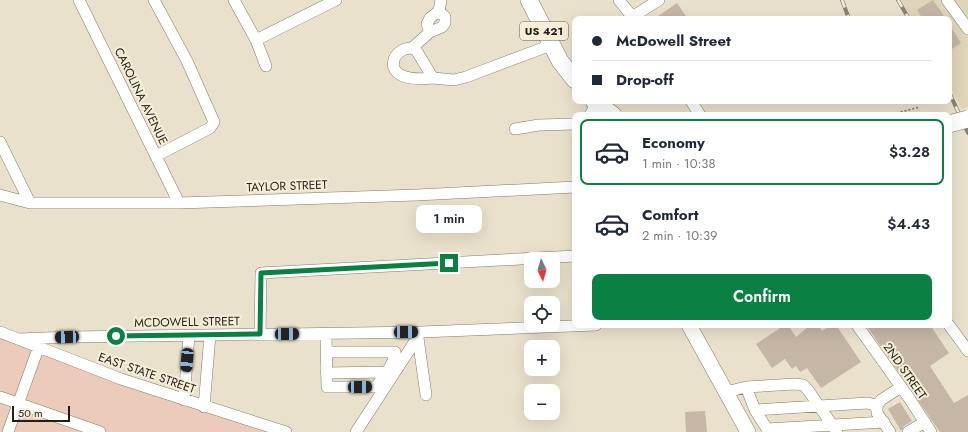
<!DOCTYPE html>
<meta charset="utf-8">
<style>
:root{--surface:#fff;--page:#f6f6f7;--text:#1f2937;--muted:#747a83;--line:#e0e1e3;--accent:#0b8043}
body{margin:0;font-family:Jost,sans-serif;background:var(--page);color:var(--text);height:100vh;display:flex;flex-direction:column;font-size:15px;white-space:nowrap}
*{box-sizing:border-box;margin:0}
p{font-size:13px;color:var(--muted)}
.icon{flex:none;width:22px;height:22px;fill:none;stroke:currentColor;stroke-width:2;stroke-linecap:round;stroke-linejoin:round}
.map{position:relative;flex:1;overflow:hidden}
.details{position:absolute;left:572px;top:112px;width:380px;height:216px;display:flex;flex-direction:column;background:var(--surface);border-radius:8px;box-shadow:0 4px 16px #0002}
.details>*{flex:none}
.banner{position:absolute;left:572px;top:16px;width:380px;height:88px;border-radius:8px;box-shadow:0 4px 16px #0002;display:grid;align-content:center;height:88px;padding:0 20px;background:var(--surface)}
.needle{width:26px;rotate:175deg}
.controls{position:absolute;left:524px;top:252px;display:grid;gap:8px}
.controls a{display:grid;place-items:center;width:36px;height:36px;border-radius:8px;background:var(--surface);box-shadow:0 4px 16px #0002;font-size:20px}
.scale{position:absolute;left:12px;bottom:10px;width:58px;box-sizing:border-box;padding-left:4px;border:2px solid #211e16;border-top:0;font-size:11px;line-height:14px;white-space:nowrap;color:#211e16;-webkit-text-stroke:3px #f6eed8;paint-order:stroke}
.end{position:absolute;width:18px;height:18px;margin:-9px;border:5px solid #0b8043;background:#fff;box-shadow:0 0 0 2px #fff}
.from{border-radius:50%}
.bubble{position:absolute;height:28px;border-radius:8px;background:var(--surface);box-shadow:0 4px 16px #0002;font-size:13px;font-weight:600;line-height:28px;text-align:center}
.car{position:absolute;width:12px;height:24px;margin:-12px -6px;border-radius:5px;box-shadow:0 0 3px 1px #0007;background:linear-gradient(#222 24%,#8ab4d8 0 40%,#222 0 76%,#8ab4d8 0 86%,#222 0)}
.banner b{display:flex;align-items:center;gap:14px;height:38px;font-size:15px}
.banner b+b{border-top:1px solid var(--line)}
.banner i{width:10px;height:10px;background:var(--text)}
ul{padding:7px 0 0;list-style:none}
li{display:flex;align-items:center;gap:12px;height:66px;margin:0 8px 6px;padding:0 12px;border:2px solid transparent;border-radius:8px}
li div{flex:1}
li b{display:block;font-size:15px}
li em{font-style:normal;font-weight:600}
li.active{border-color:var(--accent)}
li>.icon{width:36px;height:36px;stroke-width:1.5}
.action{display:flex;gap:8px;margin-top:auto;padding:8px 20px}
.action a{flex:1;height:46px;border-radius:8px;background:var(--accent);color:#fff;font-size:16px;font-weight:600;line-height:46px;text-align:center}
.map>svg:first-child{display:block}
.built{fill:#e0d5b8}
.green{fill:#eccbba}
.building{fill:#c6b6a5}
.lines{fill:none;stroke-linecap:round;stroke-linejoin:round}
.minor-casing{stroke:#827b67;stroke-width:12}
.major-casing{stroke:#827b67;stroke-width:16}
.highway-casing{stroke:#827b67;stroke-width:18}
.path{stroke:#7d7869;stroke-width:1.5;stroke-dasharray:2 2;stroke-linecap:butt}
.minor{stroke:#fff;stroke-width:11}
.major{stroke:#fff;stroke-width:15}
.highway{stroke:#fff;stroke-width:17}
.rail-casing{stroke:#888374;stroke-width:4}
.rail{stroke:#f6eed8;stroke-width:2.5;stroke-dasharray:8;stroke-linecap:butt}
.highway-bridge-casing{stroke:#827b67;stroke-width:18;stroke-linecap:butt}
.highway-bridge{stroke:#fff;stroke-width:17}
.route{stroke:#0b8043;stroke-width:5}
.labels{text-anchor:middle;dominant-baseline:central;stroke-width:4;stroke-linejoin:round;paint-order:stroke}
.shield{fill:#f6eed8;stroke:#615c50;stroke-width:1}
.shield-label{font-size:11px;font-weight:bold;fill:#211e16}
.street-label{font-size:12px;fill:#211e16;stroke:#f6eed8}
</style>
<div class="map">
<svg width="968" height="432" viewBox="0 0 968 432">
<rect width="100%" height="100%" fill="#e9e1cb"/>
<path class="built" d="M901,0H968V107L962,109L949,85V19H912Z"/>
<path class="green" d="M0,335L274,432H0Z"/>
<path class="building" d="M933,0L946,19H923L917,10Z
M677,3L688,19H654Z
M949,24L961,43L949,51Z
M785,325H788L796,337L810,325H818L822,331L831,325H836L861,362L821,388L807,368L800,372L796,366L792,369L785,359L772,368L756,344Z
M866,325H930L949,353L930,366L954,403L968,395V432H940Z
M900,402L912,421L904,426L901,431L888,409Z
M705,411L707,432H686L685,412Z"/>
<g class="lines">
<g class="minor-casing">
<path id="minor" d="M79,0L179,203
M154,0L187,61L214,122L210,128L156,156
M234,0L256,40L266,66
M619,0L634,19
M947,0L968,29
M439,11L445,17V23L442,27L430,32L427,24L430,18L439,11L441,0
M632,17L659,0
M256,40L336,0
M412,48L430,32
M433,78C370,85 396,39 416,50L433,78L454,80L466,77L551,45
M691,101L700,115
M590,115L597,103
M515,129L539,125L575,124
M0,142L30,203
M0,195L30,203H179L417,195L575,187
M857,325L909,398L931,432
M949,325L968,351
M0,332L121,379L286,432
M326,334L327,387H376L383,390
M260,335L261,273L575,256
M418,338L426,395
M18,339L72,337L421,332L596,325
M326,352H395C396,363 382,378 376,387
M326,373L386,372
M746,387L755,410L767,429L884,422
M726,392L746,387L795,384L803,385L808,390L837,432
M0,397L100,432
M184,400L189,335
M204,407L210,335
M755,410L868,403L877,406
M8,432L39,346
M356,432L421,332
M890,432L877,413V406L881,400L901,387
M908,432L925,422"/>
</g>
<g class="major-casing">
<path id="major" d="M689,325L748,432"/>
</g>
<g class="highway-casing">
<path id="highway" d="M529,0L560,61L575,80
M594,101L613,115"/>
</g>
<path class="path" d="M889,115L920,107"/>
<use href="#minor" class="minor"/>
<use href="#major" class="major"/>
<use href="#highway" class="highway"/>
<g class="rail-casing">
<path id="rail" d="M842,0L849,19
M898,0L909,19
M949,92L968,133"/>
</g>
<use href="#rail" class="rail"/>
<g class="highway-bridge-casing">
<path id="highway-bridge" d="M949,124L968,119"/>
</g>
<use href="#highway-bridge" class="highway-bridge"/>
</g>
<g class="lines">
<path class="route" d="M116,336L260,334L261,273L449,263"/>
</g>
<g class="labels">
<rect class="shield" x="520" y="22" width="48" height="18" rx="3"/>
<g class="shield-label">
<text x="544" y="31">US 421</text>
</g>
<g class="street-label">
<text transform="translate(141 96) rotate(64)">CAROLINA AVENUE</text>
<text transform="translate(287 186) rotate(-2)">TAYLOR STREET</text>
<text transform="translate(187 322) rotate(-1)">MCDOWELL STREET</text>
<text transform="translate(905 371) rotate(55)">2ND STREET</text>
<text transform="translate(147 373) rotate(19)">EAST STATE STREET</text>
</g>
</g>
</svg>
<div class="controls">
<a><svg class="needle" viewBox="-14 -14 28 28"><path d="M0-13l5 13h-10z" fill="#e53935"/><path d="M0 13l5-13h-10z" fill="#747a83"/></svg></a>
<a><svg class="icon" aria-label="locate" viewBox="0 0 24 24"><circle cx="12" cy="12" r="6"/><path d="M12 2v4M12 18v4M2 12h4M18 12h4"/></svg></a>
<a>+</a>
<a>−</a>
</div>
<div class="scale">50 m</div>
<i class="end from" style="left:116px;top:336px"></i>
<i class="end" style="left:449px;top:263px"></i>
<div class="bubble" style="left:416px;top:205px;width:66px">1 min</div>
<i class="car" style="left:406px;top:332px;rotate:89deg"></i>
<i class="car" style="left:287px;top:334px;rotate:89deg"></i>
<i class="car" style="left:67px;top:337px;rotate:268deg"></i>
<i class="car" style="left:187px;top:360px;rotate:185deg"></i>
<i class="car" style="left:360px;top:387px;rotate:89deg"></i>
<div class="banner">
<b><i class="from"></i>McDowell Street</b>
<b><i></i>Drop-off</b>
</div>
<section class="details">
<ul>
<li class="active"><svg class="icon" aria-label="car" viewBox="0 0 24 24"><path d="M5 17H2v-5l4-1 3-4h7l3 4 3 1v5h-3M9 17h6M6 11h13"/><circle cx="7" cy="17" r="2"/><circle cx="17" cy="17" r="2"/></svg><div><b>Economy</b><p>1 min · 10:38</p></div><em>$3.28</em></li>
<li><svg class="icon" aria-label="car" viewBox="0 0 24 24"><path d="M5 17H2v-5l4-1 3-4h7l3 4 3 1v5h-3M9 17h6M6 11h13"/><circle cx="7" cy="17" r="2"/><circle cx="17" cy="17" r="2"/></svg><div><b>Comfort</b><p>2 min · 10:39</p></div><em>$4.43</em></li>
</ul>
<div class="action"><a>Confirm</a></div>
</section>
</div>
